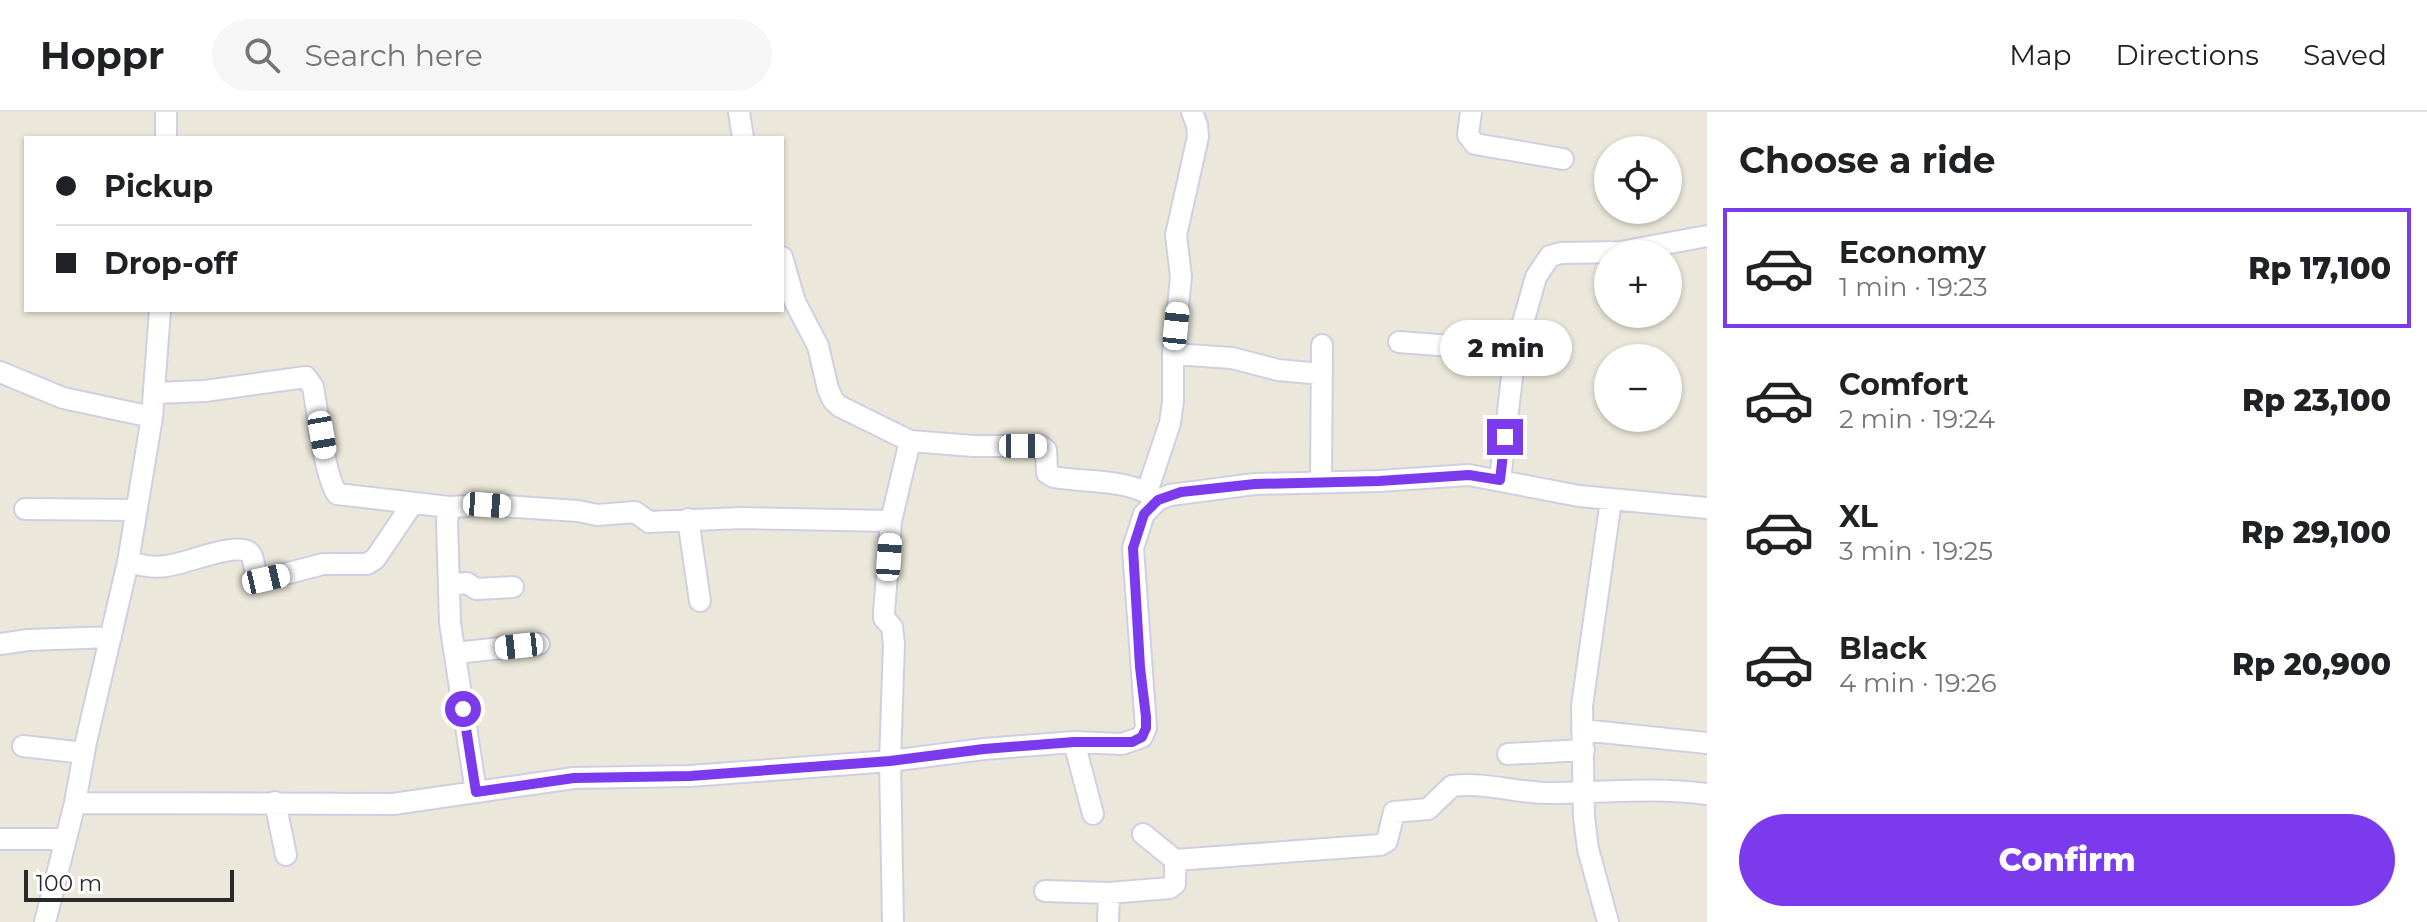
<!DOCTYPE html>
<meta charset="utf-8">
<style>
:root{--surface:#fff;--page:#f6f6f6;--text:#202124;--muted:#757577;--line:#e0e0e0;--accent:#7c3aed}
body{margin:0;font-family:Montserrat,sans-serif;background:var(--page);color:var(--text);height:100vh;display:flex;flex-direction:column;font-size:30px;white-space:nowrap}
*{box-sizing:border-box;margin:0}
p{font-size:26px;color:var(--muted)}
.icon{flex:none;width:44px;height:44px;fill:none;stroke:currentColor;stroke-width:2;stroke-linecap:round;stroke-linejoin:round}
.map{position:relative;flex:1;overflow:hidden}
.side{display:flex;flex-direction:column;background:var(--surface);width:720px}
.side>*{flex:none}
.guide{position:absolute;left:24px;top:24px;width:760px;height:176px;border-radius:0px;box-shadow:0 2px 6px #0004;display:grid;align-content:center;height:176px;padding:0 32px;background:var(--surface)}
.controls{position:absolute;left:1594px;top:24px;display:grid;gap:16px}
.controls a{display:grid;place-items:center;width:88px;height:88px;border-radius:50%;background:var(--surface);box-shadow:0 2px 6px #0004;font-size:40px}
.scale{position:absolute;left:24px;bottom:20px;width:210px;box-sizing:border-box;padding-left:8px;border:4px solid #292929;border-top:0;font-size:22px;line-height:28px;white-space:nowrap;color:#292929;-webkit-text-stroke:6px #fff;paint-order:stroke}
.end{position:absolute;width:36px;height:36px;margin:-18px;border:10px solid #7c3aed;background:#fff;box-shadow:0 0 0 4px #fff}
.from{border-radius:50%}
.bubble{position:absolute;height:56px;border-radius:28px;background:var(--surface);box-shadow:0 2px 6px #0004;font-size:26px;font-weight:800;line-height:56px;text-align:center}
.car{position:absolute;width:24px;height:48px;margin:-24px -12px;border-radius:10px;box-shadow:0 0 6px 2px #0007;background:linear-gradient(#fff 24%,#345 0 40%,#fff 0 76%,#345 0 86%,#fff 0)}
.guide b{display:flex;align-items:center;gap:28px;height:76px;font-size:30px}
.guide b+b{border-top:2px solid var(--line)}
.guide i{width:20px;height:20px;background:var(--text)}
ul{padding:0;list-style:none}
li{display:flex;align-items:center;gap:24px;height:120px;margin:0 16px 12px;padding:0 16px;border:4px solid transparent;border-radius:0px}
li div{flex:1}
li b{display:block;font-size:30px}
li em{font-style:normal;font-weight:800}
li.selected{border-color:var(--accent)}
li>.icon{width:72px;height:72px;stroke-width:1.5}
h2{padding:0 32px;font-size:36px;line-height:96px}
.primary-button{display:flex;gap:16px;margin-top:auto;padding:16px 32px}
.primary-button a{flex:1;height:92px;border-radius:48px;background:var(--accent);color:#fff;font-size:32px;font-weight:800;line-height:92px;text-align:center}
header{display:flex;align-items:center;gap:48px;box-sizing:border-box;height:112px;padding:0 40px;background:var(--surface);border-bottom:2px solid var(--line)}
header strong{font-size:38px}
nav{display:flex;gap:44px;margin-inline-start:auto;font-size:28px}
.search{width:560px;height:72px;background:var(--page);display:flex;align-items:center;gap:20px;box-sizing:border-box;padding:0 28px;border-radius:44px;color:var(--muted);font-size:30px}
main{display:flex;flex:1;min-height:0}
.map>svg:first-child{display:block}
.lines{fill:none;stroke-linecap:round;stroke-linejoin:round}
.minor-casing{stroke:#d0cfe2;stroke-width:24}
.minor{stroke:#fff;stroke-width:20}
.route{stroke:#7c3aed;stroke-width:10}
</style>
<header>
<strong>Hoppr</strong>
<div class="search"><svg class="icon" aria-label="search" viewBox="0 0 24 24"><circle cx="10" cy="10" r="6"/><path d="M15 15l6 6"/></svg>Search here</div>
<nav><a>Map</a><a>Directions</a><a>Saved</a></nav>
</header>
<main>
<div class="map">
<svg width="1707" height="810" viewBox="0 0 1707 810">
<rect width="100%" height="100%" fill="#ebe7da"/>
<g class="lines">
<g class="minor-casing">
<path id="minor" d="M166,0V26
M739,0L743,26
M1471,0L1468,23L1475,32L1563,47
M782,145L795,190L818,234L828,277L833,288L839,294L910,329L974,334H1041L1046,338L1047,361L1054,365C1086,371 1132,366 1158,388
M1399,230L1515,239L1500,368
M1515,239L1536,165L1550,144L1561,141L1620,140L1707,124
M1173,242L1232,246L1278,258L1322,262
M0,260L63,286L152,305
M154,281L205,279L306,265L313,275C318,301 324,362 337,382L449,395
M1321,370L1322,233
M1147,380L1170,311L1173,289V242L1181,165L1176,123L1198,25L1197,13L1192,0
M25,397L137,398
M688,407L700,489
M128,450C140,453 152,456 166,454C186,452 229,432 247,439C254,442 254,455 256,462L266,467L323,452H367L375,447L413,391
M449,473L467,471L476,477L513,475
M0,532L28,528L111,525
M455,541L539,532
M1582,618L1707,631
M1074,630L1093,702
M23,634L84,641
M1508,642L1584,638
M476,680L450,511L447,409L449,395L487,393L578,399L597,403L635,400L649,410L741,406L891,409
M275,690L286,743
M75,691L393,692L574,666L690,664L890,649L984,637L1074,630L1122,632L1142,625L1146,616L1133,436L1144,402L1158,388L1170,383L1255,372L1379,369L1469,363L1579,384L1707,396
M1143,722L1175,748L1380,733L1387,729L1394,700L1428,697L1452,674C1483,670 1514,680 1545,681C1600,681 1653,675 1707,682
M0,727H65
M1045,779L1109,781L1170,776L1175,772V748
M45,810L75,691L86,630L128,450L152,305L160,198
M893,810L890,649L894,532L892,515L884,506V501L891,409L910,329
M1108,810L1109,781
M1608,810L1588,737L1584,705L1582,594L1611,388"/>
</g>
<use href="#minor" class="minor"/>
</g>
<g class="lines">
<path class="route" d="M463,597L476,680L574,666L690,664L890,649L984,637L1074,630H1132L1142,625L1146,616V605L1140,555L1133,436L1144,402L1158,388L1181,380L1255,372L1379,369L1469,363L1500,368L1505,325"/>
</g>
</svg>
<div class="controls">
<a><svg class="icon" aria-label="locate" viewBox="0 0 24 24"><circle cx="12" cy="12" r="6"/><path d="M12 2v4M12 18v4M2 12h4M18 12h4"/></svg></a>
<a>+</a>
<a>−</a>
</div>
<div class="scale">100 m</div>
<i class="end from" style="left:463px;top:597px"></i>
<i class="end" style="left:1505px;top:325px"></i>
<div class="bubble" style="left:1440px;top:208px;width:132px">2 min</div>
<i class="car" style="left:1176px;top:214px;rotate:6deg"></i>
<i class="car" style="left:322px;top:323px;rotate:170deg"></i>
<i class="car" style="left:1023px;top:334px;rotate:90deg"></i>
<i class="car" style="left:487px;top:393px;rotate:94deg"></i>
<i class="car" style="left:889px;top:445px;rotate:4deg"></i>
<i class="car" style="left:266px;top:467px;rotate:77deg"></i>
<i class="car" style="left:519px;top:534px;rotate:264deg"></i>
<div class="guide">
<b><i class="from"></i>Pickup</b>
<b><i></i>Drop-off</b>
</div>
</div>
<section class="side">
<h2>Choose a ride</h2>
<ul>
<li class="selected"><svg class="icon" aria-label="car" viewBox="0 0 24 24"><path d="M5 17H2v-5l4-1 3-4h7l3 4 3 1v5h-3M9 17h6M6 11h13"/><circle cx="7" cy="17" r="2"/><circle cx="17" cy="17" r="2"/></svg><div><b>Economy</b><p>1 min · 19:23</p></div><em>Rp 17,100</em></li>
<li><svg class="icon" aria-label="car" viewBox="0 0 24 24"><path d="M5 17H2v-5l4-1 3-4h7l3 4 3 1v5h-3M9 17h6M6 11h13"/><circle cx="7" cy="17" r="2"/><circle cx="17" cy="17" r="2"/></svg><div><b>Comfort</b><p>2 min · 19:24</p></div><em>Rp 23,100</em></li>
<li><svg class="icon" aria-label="car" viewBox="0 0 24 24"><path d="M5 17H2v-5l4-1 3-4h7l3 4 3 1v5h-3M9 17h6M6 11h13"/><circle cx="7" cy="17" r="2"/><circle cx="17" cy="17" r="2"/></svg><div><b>XL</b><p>3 min · 19:25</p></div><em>Rp 29,100</em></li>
<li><svg class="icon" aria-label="car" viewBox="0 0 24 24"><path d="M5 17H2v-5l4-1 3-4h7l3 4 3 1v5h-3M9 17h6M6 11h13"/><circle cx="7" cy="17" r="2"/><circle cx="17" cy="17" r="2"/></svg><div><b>Black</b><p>4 min · 19:26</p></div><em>Rp 20,900</em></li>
</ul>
<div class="primary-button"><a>Confirm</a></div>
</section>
</main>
